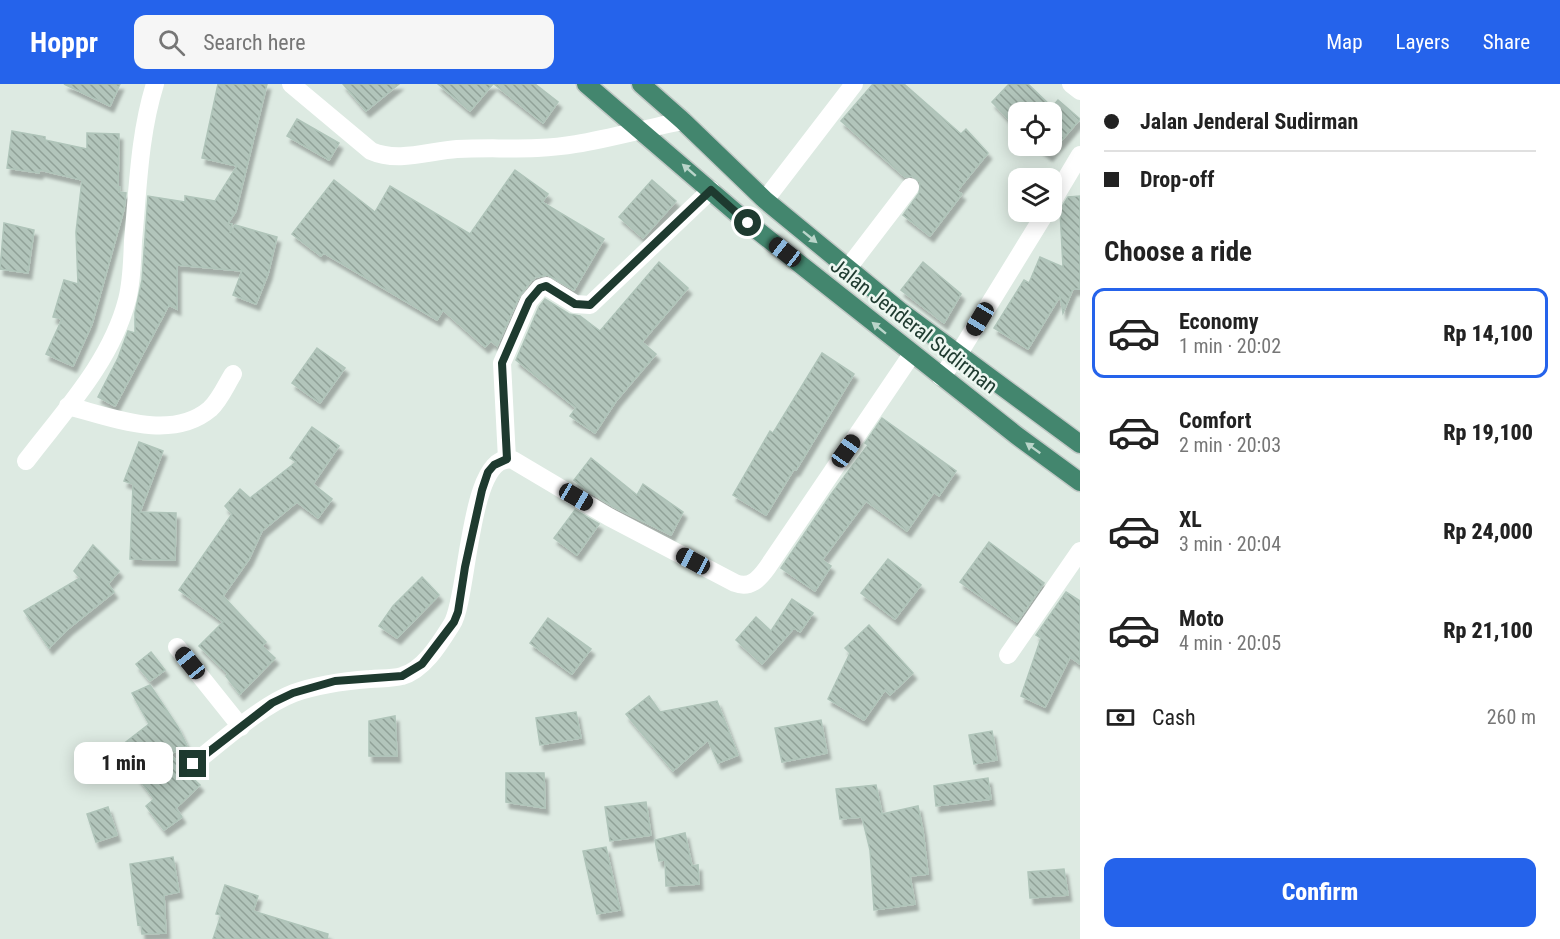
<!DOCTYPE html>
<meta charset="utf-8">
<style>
:root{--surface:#fff;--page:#f6f6f6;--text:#222;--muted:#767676;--line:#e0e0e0;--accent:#2563eb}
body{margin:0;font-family:"Roboto Condensed",sans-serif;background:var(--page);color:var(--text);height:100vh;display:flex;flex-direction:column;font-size:22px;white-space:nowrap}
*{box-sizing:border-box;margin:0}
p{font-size:20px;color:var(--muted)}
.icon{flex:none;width:33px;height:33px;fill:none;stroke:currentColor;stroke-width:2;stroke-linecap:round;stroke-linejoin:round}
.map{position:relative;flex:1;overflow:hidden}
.panel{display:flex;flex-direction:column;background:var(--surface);width:480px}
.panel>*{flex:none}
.hud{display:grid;align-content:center;height:132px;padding:0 24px;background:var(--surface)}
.tools{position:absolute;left:1008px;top:18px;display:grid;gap:12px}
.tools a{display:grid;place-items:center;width:54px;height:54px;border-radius:12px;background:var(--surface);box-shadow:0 3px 15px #0003;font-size:30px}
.end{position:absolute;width:27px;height:27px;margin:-14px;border:8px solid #1e3a2f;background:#fff;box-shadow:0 0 0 3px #fff}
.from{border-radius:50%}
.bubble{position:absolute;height:42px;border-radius:12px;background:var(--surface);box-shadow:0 3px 15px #0003;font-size:20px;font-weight:800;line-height:42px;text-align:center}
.car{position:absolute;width:18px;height:36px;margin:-18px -9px;border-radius:8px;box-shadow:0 0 4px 2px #0007;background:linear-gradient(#222 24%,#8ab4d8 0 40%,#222 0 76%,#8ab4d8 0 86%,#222 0)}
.hud b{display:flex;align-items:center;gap:21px;height:57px;font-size:22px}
.hud b+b{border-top:2px solid var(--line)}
.hud i{width:15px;height:15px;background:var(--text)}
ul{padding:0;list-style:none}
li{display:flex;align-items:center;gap:18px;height:90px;margin:0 12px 9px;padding:0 12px;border:3px solid transparent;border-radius:12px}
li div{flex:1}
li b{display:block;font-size:22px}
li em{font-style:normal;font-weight:800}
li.on{border-color:var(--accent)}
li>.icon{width:54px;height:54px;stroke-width:1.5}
h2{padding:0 24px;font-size:27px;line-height:72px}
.pay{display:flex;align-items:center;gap:15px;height:66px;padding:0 24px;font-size:22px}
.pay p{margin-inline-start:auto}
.primary-button{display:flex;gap:12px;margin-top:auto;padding:12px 24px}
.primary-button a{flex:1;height:69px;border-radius:12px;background:var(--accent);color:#fff;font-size:24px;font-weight:800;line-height:69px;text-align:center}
header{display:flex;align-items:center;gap:36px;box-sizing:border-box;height:84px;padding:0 30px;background:var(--accent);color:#fff}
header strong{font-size:28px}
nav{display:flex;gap:33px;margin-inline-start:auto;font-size:21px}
.search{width:420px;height:54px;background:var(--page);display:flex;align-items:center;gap:15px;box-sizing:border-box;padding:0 21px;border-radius:12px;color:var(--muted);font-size:22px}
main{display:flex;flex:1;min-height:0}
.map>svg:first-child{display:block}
.building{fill:url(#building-back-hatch);stroke:#afc4b9;stroke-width:1.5;filter:url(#shadow)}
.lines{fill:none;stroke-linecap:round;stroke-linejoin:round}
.trunk-casing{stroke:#c0c8c5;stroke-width:21}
.minor{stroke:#fff;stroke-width:18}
.trunk{stroke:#43866e;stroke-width:18}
.oneway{fill:#bad5ca}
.route{stroke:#1e3a2f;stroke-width:8}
.labels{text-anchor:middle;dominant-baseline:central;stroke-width:5;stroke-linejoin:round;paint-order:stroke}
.street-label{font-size:21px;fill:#1e3a2f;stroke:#edf7f1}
</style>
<header>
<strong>Hoppr</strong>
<div class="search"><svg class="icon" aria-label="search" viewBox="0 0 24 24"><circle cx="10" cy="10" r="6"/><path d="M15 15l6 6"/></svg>Search here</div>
<nav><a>Map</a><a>Layers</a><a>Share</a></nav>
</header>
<main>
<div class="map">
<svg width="1080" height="855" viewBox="0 0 1080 855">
<defs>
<pattern id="building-back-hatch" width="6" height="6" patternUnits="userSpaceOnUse" patternTransform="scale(1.5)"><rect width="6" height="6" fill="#b2c5bb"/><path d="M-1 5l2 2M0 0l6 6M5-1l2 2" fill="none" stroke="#90a198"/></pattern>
<filter id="shadow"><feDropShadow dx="3.5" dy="6" stdDeviation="1.5" flood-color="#0004"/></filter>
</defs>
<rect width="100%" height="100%" fill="#ddeae2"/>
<path class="building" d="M64,0H120L110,22Z
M218,0H267L236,127L228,139L232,140L230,149L235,141L277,153L268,190L256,220L233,211L242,187L177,181V225L169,221L115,322L98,313L118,274L128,247L135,249V229L142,196L148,112L185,118V112L215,117L237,82L202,74Z
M343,0H399L366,27Z
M438,0H493L470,27Z
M494,0H535L558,18L543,39Z
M873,0H904L961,50L966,45L988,69L957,107L962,110L930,152L903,131L919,109L920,98L912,92L905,93L841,37Z
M1009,0H1028L1052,23L1058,16L1080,35L1049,71L1037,62H1052V28H1018V45L992,18Z
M297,35L339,59L329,76L287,52Z
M12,47L45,53V56L87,65V49L119,50L118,103H120L119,108L126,109L124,125L92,240L73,282L46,270L62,235L53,233L64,196L78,200L76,148L82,96L40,86L39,89L7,84Z
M515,86L548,110L542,118L604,155L574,206L548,191L536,193L531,197L519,213L497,262L491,257L485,263L443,226L437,236L324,169L321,172L292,150L334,96L375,128L390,102L470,150Z
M652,96L676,117L643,154L619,133Z
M1080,112V205H1073L1063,229L1060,212L1028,265L994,244L1024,196L1029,199L1040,173L1063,183L1060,126L1068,113Z
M4,139L34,146L28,189L0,185Z
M659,178L688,204L642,258L656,270L616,317L595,349L570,332L576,324L516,276L539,223L545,215L569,230L580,232L600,247Z
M923,178L961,210L944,239L901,206Z
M317,264L345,284L320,319L292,299Z
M822,269L854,290L796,386L794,385L766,431L733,411L770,347L773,349Z
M882,334L956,387L939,412L934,408L907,447L866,417L822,476L831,482L815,507L781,484L832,409L868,361L865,359Z
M312,343L339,362L313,400L332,415L318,434L297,418L262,447L249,475L223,512L266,558L262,562L275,574L240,610L226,592L228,590L199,562L223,538L179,506L232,430L225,422L240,405L250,414L296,378L290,374Z
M139,358L163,367L140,428L176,429L175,476L130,475L133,400L124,397Z
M591,374L637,411L643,400L683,428L671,451L614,423L588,407L574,396Z
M575,426L599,440L577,471L554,454Z
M989,458L1044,499L1017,538L960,498Z
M93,461L119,487L108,500L114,508L68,545L49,564L24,527L80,494L74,487Z
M888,475L921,501L895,535L861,509Z
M422,493L439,511L397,554L379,542L393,522Z
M1066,508L1080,517V580L1070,573L1045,623L1021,612L1041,554L1036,551Z
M792,515L813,529L800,548L794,544L762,580L736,556L756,533L771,547Z
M548,534L591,565L572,590L530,559Z
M869,541L913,589L890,611L885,606L864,636L828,615L850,569L845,564Z
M151,568L165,586L150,597L136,580Z
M150,601L178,643L187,662L170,670L185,687L200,701L176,724L182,733L164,746L146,722L154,715L117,665L149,640L132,609Z
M649,612L660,628L717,617L738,671L718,679L708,656L673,687L626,630Z
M576,628L581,654L540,661L536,634Z
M395,632L397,672H369V637Z
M821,636L827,669L782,678L775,644Z
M992,647L997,676L974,680L969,651Z
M506,689H544L545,724L506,718Z
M988,694L991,715L936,722L934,702Z
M876,701L882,730L918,722L923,747L928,790L910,792L915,820L874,826L870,766L862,733L840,735L836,705Z
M646,718L651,751L610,757L605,723Z
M108,723L117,751L96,758L87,730Z
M685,749L692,782L698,781L699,800L666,802L665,776L659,777L655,756Z
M606,763L620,826L597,830L583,767Z
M173,773L179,808L164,811L166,849L142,850L141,840L138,841L130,780Z
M1064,785L1068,811L1030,814L1028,788Z
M225,801L258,812L253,827L328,850L327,855H213L221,831L216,830Z"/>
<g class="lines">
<g class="trunk-casing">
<path id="trunk" d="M586,0L748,139L1016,351L1080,398
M641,0L683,37L765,116L900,227L1080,360"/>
</g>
<path class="minor" d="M291,0L371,67C398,79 429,67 457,65C496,63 536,67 576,60C612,54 647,44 683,37
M1071,0L1080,7
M765,116L854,0
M1052,118L1080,71
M848,184L910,103
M941,293L958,271L1046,128
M68,322C111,333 171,358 210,325C220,316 226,301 233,290
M507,375L502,279L529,217L540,204L546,202L575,220L590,221L711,106
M26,377C64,327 111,278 127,216C132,197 132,177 133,157C138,105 139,51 155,0
M177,563L241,643
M1008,571L1080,467
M193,680C223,657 260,622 294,609C319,600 344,597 370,595C380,594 392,595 402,592C424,586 440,559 452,540C469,514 468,365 513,376L609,433L735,499C750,505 759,495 767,484L912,270"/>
<use href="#trunk" class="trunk"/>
</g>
<defs><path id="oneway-solid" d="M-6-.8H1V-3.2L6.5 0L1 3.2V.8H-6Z" transform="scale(1.5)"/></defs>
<g class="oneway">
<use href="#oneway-solid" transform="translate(689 86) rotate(-139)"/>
<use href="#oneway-solid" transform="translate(810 153) rotate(39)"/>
<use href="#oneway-solid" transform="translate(879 244) rotate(-141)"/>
<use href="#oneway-solid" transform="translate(1033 364) rotate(-144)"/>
</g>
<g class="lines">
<path class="route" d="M193,680L272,619L293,609L335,597L402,592L422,580L454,538L458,528L465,483L482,406L488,388L494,381L507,375L502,279L529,217L540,204L546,202L575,220L590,221L711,106L748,139"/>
</g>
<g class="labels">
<g class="street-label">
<text transform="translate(914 242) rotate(38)">Jalan Jenderal Sudirman</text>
</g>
</g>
</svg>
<div class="tools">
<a><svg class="icon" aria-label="locate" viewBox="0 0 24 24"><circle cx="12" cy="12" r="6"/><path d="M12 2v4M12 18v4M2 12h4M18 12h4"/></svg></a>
<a><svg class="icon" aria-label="layers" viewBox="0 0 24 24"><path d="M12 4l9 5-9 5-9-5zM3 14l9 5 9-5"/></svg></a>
</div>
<i class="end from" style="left:748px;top:139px"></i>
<i class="end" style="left:193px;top:680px"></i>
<div class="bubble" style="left:74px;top:658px;width:99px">1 min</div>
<i class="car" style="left:785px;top:168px;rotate:308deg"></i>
<i class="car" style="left:980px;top:235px;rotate:211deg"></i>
<i class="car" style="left:846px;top:367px;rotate:35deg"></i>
<i class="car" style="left:576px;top:413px;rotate:120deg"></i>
<i class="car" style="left:693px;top:477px;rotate:298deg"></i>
<i class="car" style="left:190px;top:579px;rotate:321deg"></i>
</div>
<section class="panel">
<div class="hud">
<b><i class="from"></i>Jalan Jenderal Sudirman</b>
<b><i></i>Drop-off</b>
</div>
<h2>Choose a ride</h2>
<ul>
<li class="on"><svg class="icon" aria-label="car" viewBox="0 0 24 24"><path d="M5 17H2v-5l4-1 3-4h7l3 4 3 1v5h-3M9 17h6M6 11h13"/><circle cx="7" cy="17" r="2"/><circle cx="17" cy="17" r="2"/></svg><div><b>Economy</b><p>1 min · 20:02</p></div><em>Rp 14,100</em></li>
<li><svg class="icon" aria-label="car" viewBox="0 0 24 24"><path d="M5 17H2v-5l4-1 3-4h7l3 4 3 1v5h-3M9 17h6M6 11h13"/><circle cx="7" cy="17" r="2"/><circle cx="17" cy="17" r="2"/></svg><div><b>Comfort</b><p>2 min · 20:03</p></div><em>Rp 19,100</em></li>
<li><svg class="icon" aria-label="car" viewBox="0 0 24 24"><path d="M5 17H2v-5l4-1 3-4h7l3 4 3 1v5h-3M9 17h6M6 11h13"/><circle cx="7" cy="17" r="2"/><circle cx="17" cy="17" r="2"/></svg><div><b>XL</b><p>3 min · 20:04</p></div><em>Rp 24,000</em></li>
<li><svg class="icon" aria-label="car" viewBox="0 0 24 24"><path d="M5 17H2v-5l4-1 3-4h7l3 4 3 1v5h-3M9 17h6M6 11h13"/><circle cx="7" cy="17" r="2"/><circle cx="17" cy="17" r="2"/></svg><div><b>Moto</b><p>4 min · 20:05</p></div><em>Rp 21,100</em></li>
</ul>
<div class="pay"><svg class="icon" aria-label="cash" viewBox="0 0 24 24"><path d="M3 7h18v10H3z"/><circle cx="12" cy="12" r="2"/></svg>Cash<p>260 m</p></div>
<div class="primary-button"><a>Confirm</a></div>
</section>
</main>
